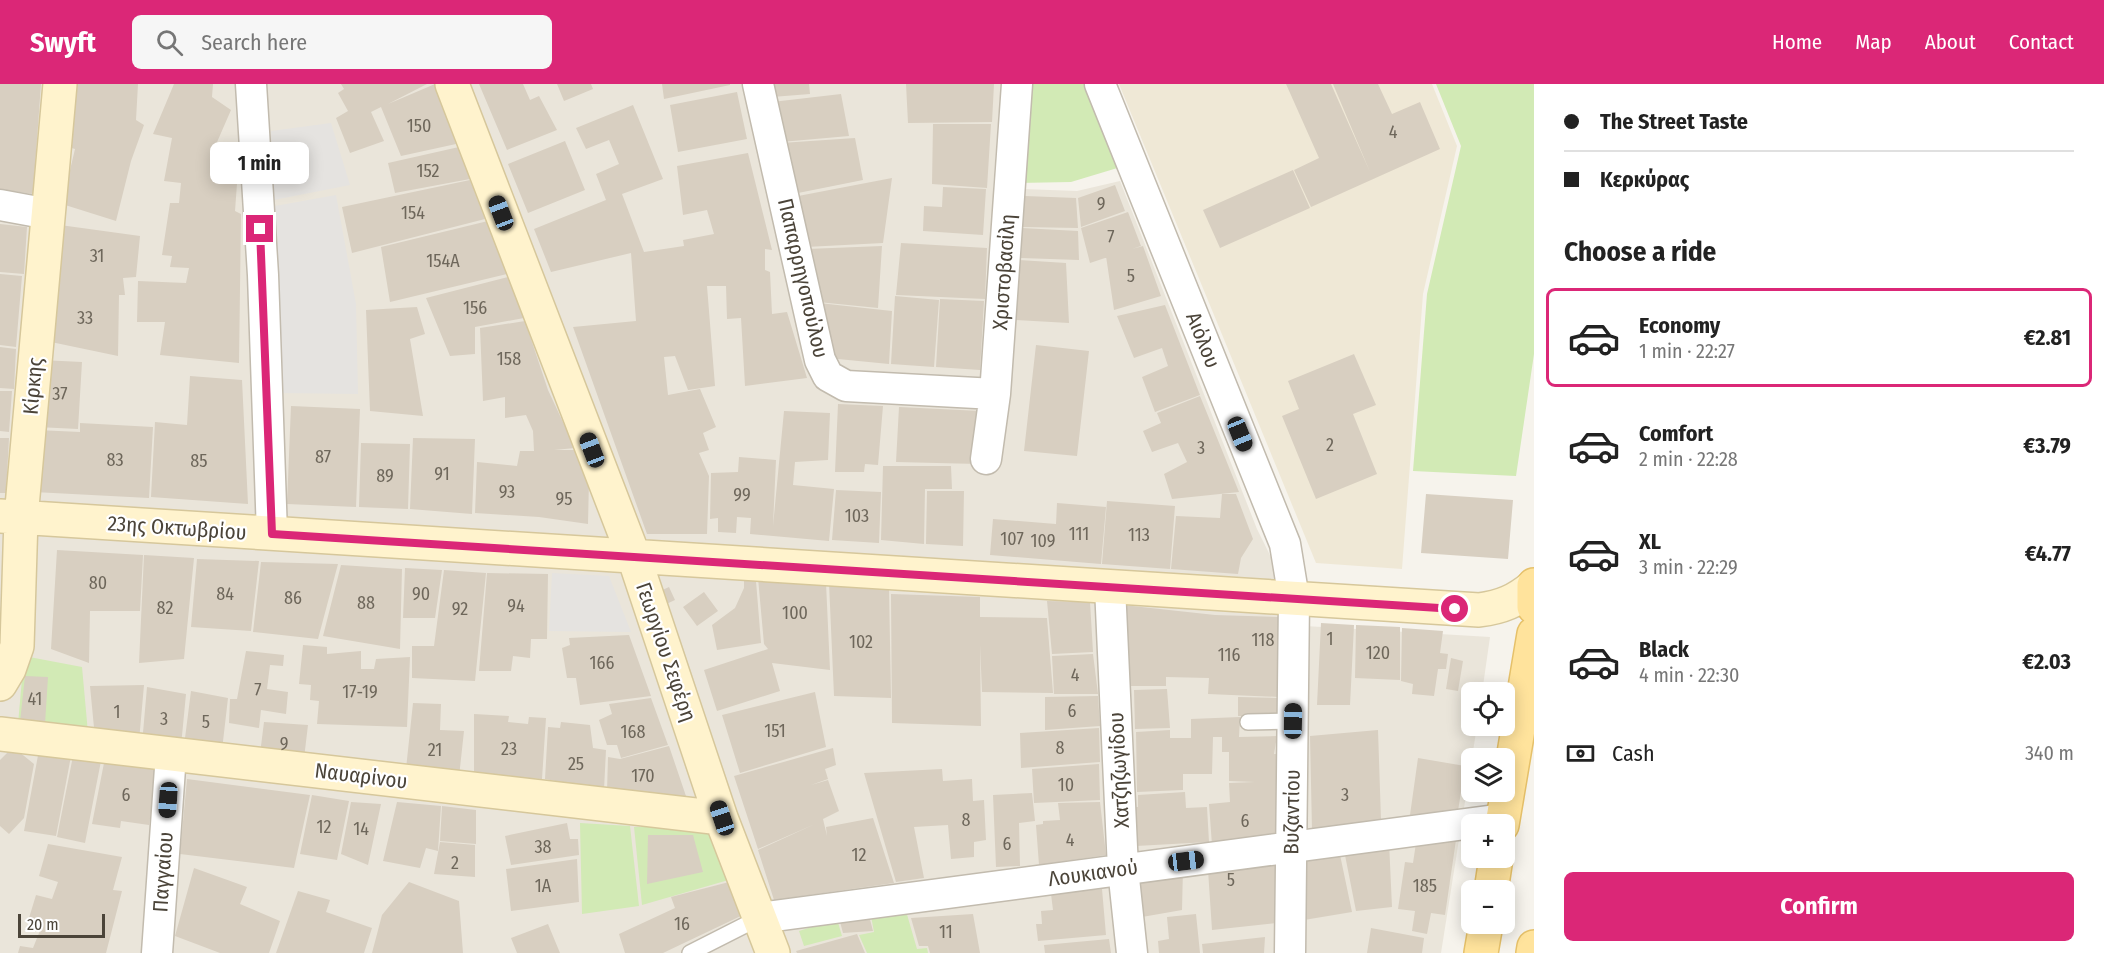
<!DOCTYPE html>
<meta charset="utf-8">
<style>
:root{--surface:#fff;--page:#f6f6f6;--text:#222;--muted:#767676;--line:#e0e0e0;--accent:#db2777}
body{margin:0;font-family:"Fira Sans Condensed",sans-serif;background:var(--page);color:var(--text);height:100vh;display:flex;flex-direction:column;font-size:22px;white-space:nowrap}
*{box-sizing:border-box;margin:0}
p{font-size:20px;color:var(--muted)}
.icon{flex:none;width:33px;height:33px;fill:none;stroke:currentColor;stroke-width:2;stroke-linecap:round;stroke-linejoin:round}
.map{position:relative;flex:1;overflow:hidden}
.details{display:flex;flex-direction:column;background:var(--surface);width:570px}
.details>*{flex:none}
.hud{display:grid;align-content:center;height:132px;padding:0 30px;background:var(--surface)}
.controls{position:absolute;left:1461px;top:598px;display:grid;gap:12px}
.controls a{display:grid;place-items:center;width:54px;height:54px;border-radius:9px;background:var(--surface);box-shadow:0 3px 15px #0003;font-size:30px}
.scale{position:absolute;left:18px;bottom:15px;width:87px;box-sizing:border-box;padding-left:6px;border:3px solid #4b4439;border-top:0;font-size:16px;line-height:21px;white-space:nowrap;color:#4b4439;-webkit-text-stroke:4px #fff;paint-order:stroke}
.end{position:absolute;width:27px;height:27px;margin:-14px;border:8px solid #db2777;background:#fff;box-shadow:0 0 0 3px #fff}
.from{border-radius:50%}
.bubble{position:absolute;height:42px;border-radius:9px;background:var(--surface);box-shadow:0 3px 15px #0003;font-size:20px;font-weight:700;line-height:42px;text-align:center}
.car{position:absolute;width:18px;height:36px;margin:-18px -9px;border-radius:8px;box-shadow:0 0 4px 2px #0007;background:linear-gradient(#222 24%,#8ab4d8 0 40%,#222 0 76%,#8ab4d8 0 86%,#222 0)}
.hud b{display:flex;align-items:center;gap:21px;height:57px;font-size:22px}
.hud b+b{border-top:2px solid var(--line)}
.hud i{width:15px;height:15px;background:var(--text)}
ul{padding:0;list-style:none}
li{display:flex;align-items:center;gap:18px;height:99px;margin:0 12px 9px;padding:0 18px;border:3px solid transparent;border-radius:9px}
li div{flex:1}
li b{display:block;font-size:22px}
li em{font-style:normal;font-weight:700}
li.selected{border-color:var(--accent)}
li>.icon{width:54px;height:54px;stroke-width:1.5}
h2{padding:0 30px;font-size:27px;line-height:72px}
.pay{display:flex;align-items:center;gap:15px;height:66px;padding:0 30px;font-size:22px}
.pay p{margin-inline-start:auto}
.button{display:flex;gap:12px;margin-top:auto;padding:12px 30px}
.button a{flex:1;height:69px;border-radius:9px;background:var(--accent);color:#fff;font-size:24px;font-weight:700;line-height:69px;text-align:center}
header{display:flex;align-items:center;gap:36px;box-sizing:border-box;height:84px;padding:0 30px;background:var(--accent);color:#fff}
header strong{font-size:28px}
nav{display:flex;gap:33px;margin-inline-start:auto;font-size:21px}
.search{width:420px;height:54px;background:var(--page);display:flex;align-items:center;gap:15px;box-sizing:border-box;padding:0 21px;border-radius:9px;color:var(--muted);font-size:22px}
main{display:flex;flex:1;min-height:0}
.map>svg:first-child{display:block}
.residential{fill:#eae5da}
.education{fill:#efe8d6}
.green{fill:#d2eab5}
.parking{fill:#e5e3e0}
.building{fill:#d8cfc1}
.lines{fill:none;stroke-linecap:round;stroke-linejoin:round}
.lane-casing{stroke:#c2bbae;stroke-width:18}
.street-casing{stroke:#c2bbae;stroke-width:33}
.secondary-casing{stroke:#d6c79b;stroke-width:36}
.primary-casing{stroke:#e6c16a;stroke-width:36}
.lane{stroke:#fff;stroke-width:15}
.street{stroke:#fff;stroke-width:30}
.secondary{stroke:#fff3cd;stroke-width:33}
.primary{stroke:#ffe39c;stroke-width:33}
.route{stroke:#db2777;stroke-width:8}
.labels{text-anchor:middle;dominant-baseline:central;stroke-width:4.5;stroke-linejoin:round;paint-order:stroke}
.number-label{font-size:18px;fill:#6e675b}
.street-label{font-size:21px;fill:#4b4439;stroke:#fff}
</style>
<header>
<strong>Swyft</strong>
<div class="search"><svg class="icon" aria-label="search" viewBox="0 0 24 24"><circle cx="10" cy="10" r="6"/><path d="M15 15l6 6"/></svg>Search here</div>
<nav><a>Home</a><a>Map</a><a>About</a><a>Contact</a></nav>
</header>
<main>
<div class="map">
<svg width="1534" height="869" viewBox="0 0 1534 869">
<rect width="100%" height="100%" fill="#f6f3ec"/>
<path class="residential" d="M0,0H1001L993,104L1077,107L1120,97L1257,445L1305,542L1490,553L1482,609H1472V642H1477L1441,869H0Z"/>
<path class="education" d="M1119,0H1432L1457,62L1423,210L1402,485L1316,479Z"/>
<path class="green" d="M1026,0H1093L1124,82L1071,98L1017,99Z
M1436,0H1534V270L1516,392L1413,387L1427,210L1461,62Z
M24,572L82,583L88,649L18,640Z
M580,739L630,742L639,822L582,830Z
M712,742L732,795L642,821L634,743Z
M906,827L917,865L927,864L928,869H867L859,851L874,848L871,832Z
M837,835L842,852L804,862L799,847Z"/>
<path class="parking" d="M331,39L350,101L274,116L271,47Z
M336,111L356,220L358,310L280,309L275,122Z
M552,489L609,492L631,548L549,547Z"/>
<path class="building" d="M0,0H41L33,110L0,105Z
M73,0H138L136,36L144,41L131,77L116,137L62,120L75,65L68,63Z
M174,0H213L212,13L231,26L214,65L239,72L235,127L241,130L239,279L160,271L165,238H137L138,197L186,199L189,184L170,183L172,172L162,171L170,119H179L181,99L164,97L172,54L153,50Z
M341,0H427L388,20L435,0L456,60L401,72L381,23L371,28L384,57L350,69L336,34L348,27L338,9L344,5Z
M479,0H523L530,16L539,12L557,46L507,66Z
M557,0H591L593,5L564,17Z
M662,0H730V1L664,15Z
M769,0H809L810,10L772,13Z
M906,0H994L992,38L908,39Z
M1286,0H1331L1370,88L1333,0H1378L1392,30L1420,18L1440,65L1311,123L1294,86L1319,74Z
M737,8L747,55L678,68L670,21Z
M841,10L849,52L781,58L772,18Z
M633,21L663,95L622,110L644,168L684,162L683,156L714,150L707,126L683,131L677,82L748,69L772,166L765,165V186L770,188L772,230L787,228L807,294L745,302L741,234L727,235L726,202H707L715,302L688,306L675,272L664,273L668,311L700,305L716,343L703,349L709,366L699,369L709,392L707,450H647L573,243L636,237L631,169L551,188L534,145L606,116L596,90L619,80L609,56L586,65L576,44Z
M933,40H991L987,104L932,100Z
M855,54L863,96L793,110L781,59Z
M565,57L585,106L528,129L508,80Z
M459,63L470,95L395,109L388,79Z
M1293,86L1310,124L1220,164L1203,126Z
M892,94L883,159L806,163L793,113Z
M470,96L485,135L352,169L342,123Z
M1115,101L1125,127L1081,143L1078,114Z
M943,103L986,105L983,151L923,147L924,122L942,123Z
M1025,112L1076,114L1078,144L1022,143Z
M1128,128L1141,162L1090,179L1081,144Z
M488,137L507,190L390,218L381,163Z
M0,140L27,143L24,190L0,188Z
M60,141L140,152L136,193L123,194L125,211H119L118,272L51,258Z
M1022,144L1078,147L1079,176L1021,174Z
M901,159L987,164L985,215L896,211Z
M882,162L878,224L818,218L807,165Z
M1143,162L1161,212L1114,226L1106,172Z
M1019,176L1066,179L1069,239L1015,236Z
M0,190L22,192L16,263L0,261Z
M508,193L524,234L475,243V270L450,272L426,214Z
M895,212L939,216L934,283L891,280Z
M940,215L984,217L980,286L936,283Z
M819,219L892,227L889,280L838,275L831,269Z
M1165,221L1200,311L1155,328L1142,293L1168,282L1162,264L1134,274L1117,232Z
M417,223L425,250L410,255L423,332L370,327L366,226Z
M525,237L548,306L575,364L554,366H576L589,396L588,440L539,433L475,429L477,378L517,382L520,367H534L533,347L526,331L505,334V313L483,317L480,244Z
M1036,261L1089,267L1077,372L1024,367Z
M0,263L16,265L14,305L0,304Z
M1354,270L1376,321L1353,330L1377,390L1316,415L1282,332L1299,325L1288,297Z
M41,276L82,278L78,345L37,343Z
M190,292L242,296L248,420L151,413L155,338L187,341Z
M0,307H12L9,348L0,347Z
M1200,312L1239,408L1172,415L1164,390L1187,378L1178,359L1152,368L1143,347L1161,339L1157,329Z
M838,320L883,322L878,381L865,380L864,388H835Z
M291,322L360,325L356,423L287,420Z
M899,323L980,327L978,380L896,378Z
M784,327L830,329L828,376L795,378L793,401L834,405L829,457L750,450L751,434L737,433L736,449L718,448V434L710,435L711,389L738,388L739,373L776,376L773,442Z
M80,339L153,343L149,414L34,408L37,346L80,348Z
M0,354H9L6,409H0Z
M413,354L475,355L472,430L410,425Z
M361,359L410,360L408,425L359,423Z
M883,382H951L952,405H925L924,460L881,456Z
M836,406L881,408L879,459L832,456Z
M927,407H964L963,462L926,460Z
M1222,410H1236L1253,455L1241,474L1238,490L1171,485L1176,432L1220,434Z
M1426,410L1513,416L1508,475L1421,469Z
M1107,417L1175,422L1170,485L1102,480Z
M1057,419L1106,423L1101,480L990,471L993,435L1056,440Z
M57,466L143,471L140,527H90L89,579L51,565Z
M144,471L194,474L184,575L139,579Z
M197,475L259,477L251,547L191,543Z
M261,478L338,480L318,555L253,548Z
M341,481L402,485L400,565L323,552Z
M405,484L442,486L435,534H403Z
M444,486L486,489L475,597L412,594V562H434Z
M487,489L548,490L547,555H531L530,574L513,572L511,587H479Z
M758,494L826,499L830,586L772,579L780,607L717,627L704,586L768,565L764,560Z
M744,496L756,497L761,559L717,566L712,541L735,524L744,504Z
M829,499L889,504L891,614L834,612Z
M669,503L675,516L662,522L656,509Z
M704,508L718,527L697,542L683,523Z
M891,510L980,513V533L1047,534L1053,609L982,608L980,561L981,642L892,639Z
M1047,517L1090,518L1093,568L1052,570Z
M1123,521L1215,531L1278,533L1279,613L1208,610L1209,594L1166,593V602H1126Z
M1321,539L1354,541L1350,621H1317Z
M1356,541L1400,543V596L1355,594Z
M1402,544L1443,547L1440,569L1448,570L1446,585H1438L1434,612L1412,610L1413,600L1401,597Z
M629,551L651,612L580,621L576,594H567L562,564L570,561L569,554Z
M303,561L327,563V570L361,567V585H374L376,575L410,573L407,643L317,640L319,617L310,616L311,601L299,600Z
M246,567L284,571L283,582L270,581L267,605L288,608L286,630L261,626L259,644L229,639L230,615H237Z
M1093,570L1098,610H1054L1052,572Z
M1451,574L1463,577L1458,607L1446,605Z
M25,592L48,593L45,640L20,638Z
M144,601L139,657L95,654L90,602Z
M147,603L186,610L181,662L142,660Z
M1167,605L1170,644L1135,645L1134,606Z
M191,607L228,614L222,666L184,662Z
M815,608L826,663L740,689L722,631Z
M1098,612L1100,642L1045,646V613Z
M1238,613L1279,614V632H1238Z
M651,614L668,661L621,674L617,661H607L599,636L612,630L609,620Z
M413,619L441,620L440,646L464,647L459,693L406,685Z
M474,630L509,632L508,638L528,640L529,633L546,634L542,695L474,690Z
M1240,633L1239,653L1277,652L1274,670H1279L1280,754L1212,761L1209,720L1230,718L1229,699L1255,698L1229,697V668H1222V653H1213L1212,690H1183V706L1137,708L1136,648L1170,646V654H1191V635Z
M264,638L308,641L303,683L259,678Z
M561,638L590,641L593,664L606,666L604,706L545,695L548,643L560,644Z
M1099,644L1100,678L1021,684L1020,649Z
M1378,646L1381,736L1312,746L1310,652Z
M669,662L687,715L607,708L608,673L620,675Z
M13,663L34,680L24,734L9,750L0,742V676Z
M833,664L836,681L825,685L828,695L811,701L828,696L839,727L823,735L827,752L826,743L873,734L894,799L774,816L758,766L815,740L758,765L734,692Z
M39,666L71,672L56,752L24,747Z
M73,672L101,677L85,759L57,753Z
M1418,674L1465,682L1458,727L1410,731Z
M104,679L158,684L149,741L121,737L120,744L92,740Z
M1099,680L1100,716L1034,719L1032,685Z
M942,685L943,697L972,695L973,717L984,716L986,756L974,758V773L951,775L948,741L914,743L924,794L896,798L864,689Z
M187,695L310,711L294,784L180,770Z
M1185,708L1186,724L1207,723L1209,758L1136,762L1134,723H1138V711Z
M1032,709L1035,737L1019,739L1020,782L996,783L993,711Z
M312,711L349,717L337,776L300,770Z
M351,718L381,720L368,781L341,770Z
M397,718L441,722L438,767L426,764L420,784L383,777Z
M1100,718L1106,771L1039,781L1036,741L1043,740V737L1060,736L1058,719Z
M442,722L476,726V760L440,757Z
M567,739L570,755H578L579,771L511,781L505,752Z
M648,751H693L703,788L647,800Z
M1456,756L1445,831L1431,829L1427,850L1412,847L1415,827L1398,825L1405,778L1413,779L1416,759Z
M440,758L475,761V793L434,790Z
M1389,758L1392,823L1356,827L1344,766Z
M48,760L122,773L113,806L122,807L106,869H18L20,862L33,864L43,839L29,834L36,811L52,815L58,798L39,792Z
M1339,766L1352,828L1298,837V774Z
M577,775L579,818L511,827L506,785Z
M1277,780L1276,839L1212,846L1208,786Z
M194,784L247,803L240,820L280,837L269,869H220L175,852Z
M1183,784L1182,826L1142,833L1136,791Z
M733,797L745,830L663,869H625L619,850L675,824L671,813Z
M409,798L459,817L463,869H372L382,831Z
M1102,805L1106,851L1038,857L1036,840H1042L1041,827L1053,826L1051,810Z
M298,807L330,816L326,828L372,844L364,869H276Z
M868,828L873,847L843,849L839,834Z
M973,830L980,869H930L928,862H919L911,834Z
M1196,830L1200,869H1159L1158,857L1169,855L1167,833Z
M548,840L560,869H517L511,854Z
M1371,844L1424,854L1422,869H1367Z
M857,850L865,869H797L796,867Z
M1265,853L1264,869H1203L1202,860Z
M1109,855L1111,869H1045L1044,861Z"/>
<g class="lines">
<g class="lane-casing">
<path id="lane" d="M1248,638L1293,637
M690,869L759,834"/>
</g>
<g class="street-casing">
<path id="street" d="M251,0L263,191L272,450
M758,0L820,276L828,292L846,302L995,310
M1100,0L1285,460L1294,515L1290,869
M0,121L49,130
M986,375L995,310L1017,0
M1110,503L1123,785L1132,869
M759,834L1503,735
M157,869L171,670"/>
</g>
<g class="secondary-casing">
<path id="secondary" d="M452,0L634,473L721,734L773,869
M0,432L1479,526C1502,523 1516,517 1534,502
M0,600L9,585L17,562L21,434L60,0
M0,650L721,734"/>
</g>
<g class="primary-casing">
<path id="primary" d="M1534,501V523
M1502,741L1534,550
M1491,807L1496,774
M1481,869L1486,840
M1533,869L1534,863"/>
</g>
<use href="#lane" class="lane"/>
<use href="#street" class="street"/>
<use href="#secondary" class="secondary"/>
<use href="#primary" class="primary"/>
</g>
<g class="lines">
<path class="route" d="M260,145L272,450L1455,525"/>
</g>
<g class="labels">
<g class="number-label">
<text x="419" y="42">150</text>
<text x="1393" y="48">4</text>
<text x="428" y="87">152</text>
<text x="1101" y="120">9</text>
<text x="413" y="129">154</text>
<text x="1111" y="153">7</text>
<text x="97" y="172">31</text>
<text x="443" y="177">154Α</text>
<text x="1131" y="192">5</text>
<text x="475" y="224">156</text>
<text x="85" y="234">33</text>
<text x="509" y="275">158</text>
<text x="60" y="310">37</text>
<text x="1330" y="361">2</text>
<text x="1201" y="364">3</text>
<text x="323" y="373">87</text>
<text x="115" y="376">83</text>
<text x="199" y="377">85</text>
<text x="442" y="390">91</text>
<text x="385" y="392">89</text>
<text x="507" y="408">93</text>
<text x="742" y="411">99</text>
<text x="564" y="415">95</text>
<text x="857" y="432">103</text>
<text x="1079" y="450">111</text>
<text x="1139" y="451">113</text>
<text x="1012" y="455">107</text>
<text x="1043" y="457">109</text>
<text x="98" y="499">80</text>
<text x="225" y="510">84</text>
<text x="421" y="510">90</text>
<text x="293" y="514">86</text>
<text x="366" y="519">88</text>
<text x="516" y="522">94</text>
<text x="165" y="524">82</text>
<text x="460" y="525">92</text>
<text x="795" y="529">100</text>
<text x="1330" y="555">1</text>
<text x="1263" y="556">118</text>
<text x="861" y="558">102</text>
<text x="1378" y="569">120</text>
<text x="1229" y="571">116</text>
<text x="602" y="579">166</text>
<text x="1075" y="591">4</text>
<text x="258" y="606">7</text>
<text x="360" y="608">17-19</text>
<text x="35" y="615">41</text>
<text x="1072" y="627">6</text>
<text x="117" y="628">1</text>
<text x="164" y="635">3</text>
<text x="206" y="638">5</text>
<text x="775" y="647">151</text>
<text x="633" y="648">168</text>
<text x="284" y="660">9</text>
<text x="1060" y="664">8</text>
<text x="509" y="665">23</text>
<text x="435" y="666">21</text>
<text x="576" y="680">25</text>
<text x="643" y="692">170</text>
<text x="1066" y="701">10</text>
<text x="126" y="711">6</text>
<text x="1345" y="711">3</text>
<text x="966" y="736">8</text>
<text x="1245" y="737">6</text>
<text x="324" y="743">12</text>
<text x="361" y="745">14</text>
<text x="1070" y="756">4</text>
<text x="1007" y="760">6</text>
<text x="543" y="763">38</text>
<text x="859" y="771">12</text>
<text x="455" y="779">2</text>
<text x="1231" y="796">5</text>
<text x="543" y="802">1A</text>
<text x="1425" y="802">185</text>
<text x="682" y="840">16</text>
<text x="946" y="848">11</text>
</g>
<g class="street-label">
<text transform="translate(1004 188) rotate(-86)">Χριστοβασίλη</text>
<text transform="translate(803 194) rotate(77)">Παπαρρηγοπούλου</text>
<text transform="translate(1203 256) rotate(68)">Αιόλου</text>
<text transform="translate(33 302) rotate(-85)">Κίρκης</text>
<text transform="translate(177 444) rotate(4)">23ης Οκτωβρίου</text>
<text transform="translate(666 568) rotate(71)">Γεωργίου Σεφέρη</text>
<text transform="translate(1119 686) rotate(-93)">Χατζηζωγίδου</text>
<text transform="translate(361 692) rotate(7)">Ναυαρίνου</text>
<text transform="translate(1292 728) rotate(-89)">Βυζαντίου</text>
<text transform="translate(163 788) rotate(-86)">Παγγαίου</text>
<text transform="translate(1093 789) rotate(-8)">Λουκιανού</text>
</g>
</g>
</svg>
<div class="controls">
<a><svg class="icon" aria-label="locate" viewBox="0 0 24 24"><circle cx="12" cy="12" r="6"/><path d="M12 2v4M12 18v4M2 12h4M18 12h4"/></svg></a>
<a><svg class="icon" aria-label="layers" viewBox="0 0 24 24"><path d="M12 4l9 5-9 5-9-5zM3 14l9 5 9-5"/></svg></a>
<a>+</a>
<a>−</a>
</div>
<div class="scale">20 m</div>
<i class="end from" style="left:1455px;top:525px"></i>
<i class="end" style="left:260px;top:145px"></i>
<div class="bubble" style="left:210px;top:58px;width:99px">1 min</div>
<i class="car" style="left:501px;top:129px;rotate:339deg"></i>
<i class="car" style="left:1240px;top:350px;rotate:158deg"></i>
<i class="car" style="left:592px;top:366px;rotate:339deg"></i>
<i class="car" style="left:1293px;top:637px;rotate:1deg"></i>
<i class="car" style="left:168px;top:716px;rotate:184deg"></i>
<i class="car" style="left:722px;top:734px;rotate:341deg"></i>
<i class="car" style="left:1186px;top:777px;rotate:83deg"></i>
</div>
<section class="details">
<div class="hud">
<b><i class="from"></i>The Street Taste</b>
<b><i></i>Κερκύρας</b>
</div>
<h2>Choose a ride</h2>
<ul>
<li class="selected"><svg class="icon" aria-label="car" viewBox="0 0 24 24"><path d="M5 17H2v-5l4-1 3-4h7l3 4 3 1v5h-3M9 17h6M6 11h13"/><circle cx="7" cy="17" r="2"/><circle cx="17" cy="17" r="2"/></svg><div><b>Economy</b><p>1 min · 22:27</p></div><em>€2.81</em></li>
<li><svg class="icon" aria-label="car" viewBox="0 0 24 24"><path d="M5 17H2v-5l4-1 3-4h7l3 4 3 1v5h-3M9 17h6M6 11h13"/><circle cx="7" cy="17" r="2"/><circle cx="17" cy="17" r="2"/></svg><div><b>Comfort</b><p>2 min · 22:28</p></div><em>€3.79</em></li>
<li><svg class="icon" aria-label="car" viewBox="0 0 24 24"><path d="M5 17H2v-5l4-1 3-4h7l3 4 3 1v5h-3M9 17h6M6 11h13"/><circle cx="7" cy="17" r="2"/><circle cx="17" cy="17" r="2"/></svg><div><b>XL</b><p>3 min · 22:29</p></div><em>€4.77</em></li>
<li><svg class="icon" aria-label="car" viewBox="0 0 24 24"><path d="M5 17H2v-5l4-1 3-4h7l3 4 3 1v5h-3M9 17h6M6 11h13"/><circle cx="7" cy="17" r="2"/><circle cx="17" cy="17" r="2"/></svg><div><b>Black</b><p>4 min · 22:30</p></div><em>€2.03</em></li>
</ul>
<div class="pay"><svg class="icon" aria-label="cash" viewBox="0 0 24 24"><path d="M3 7h18v10H3z"/><circle cx="12" cy="12" r="2"/></svg>Cash<p>340 m</p></div>
<div class="button"><a>Confirm</a></div>
</section>
</main>
